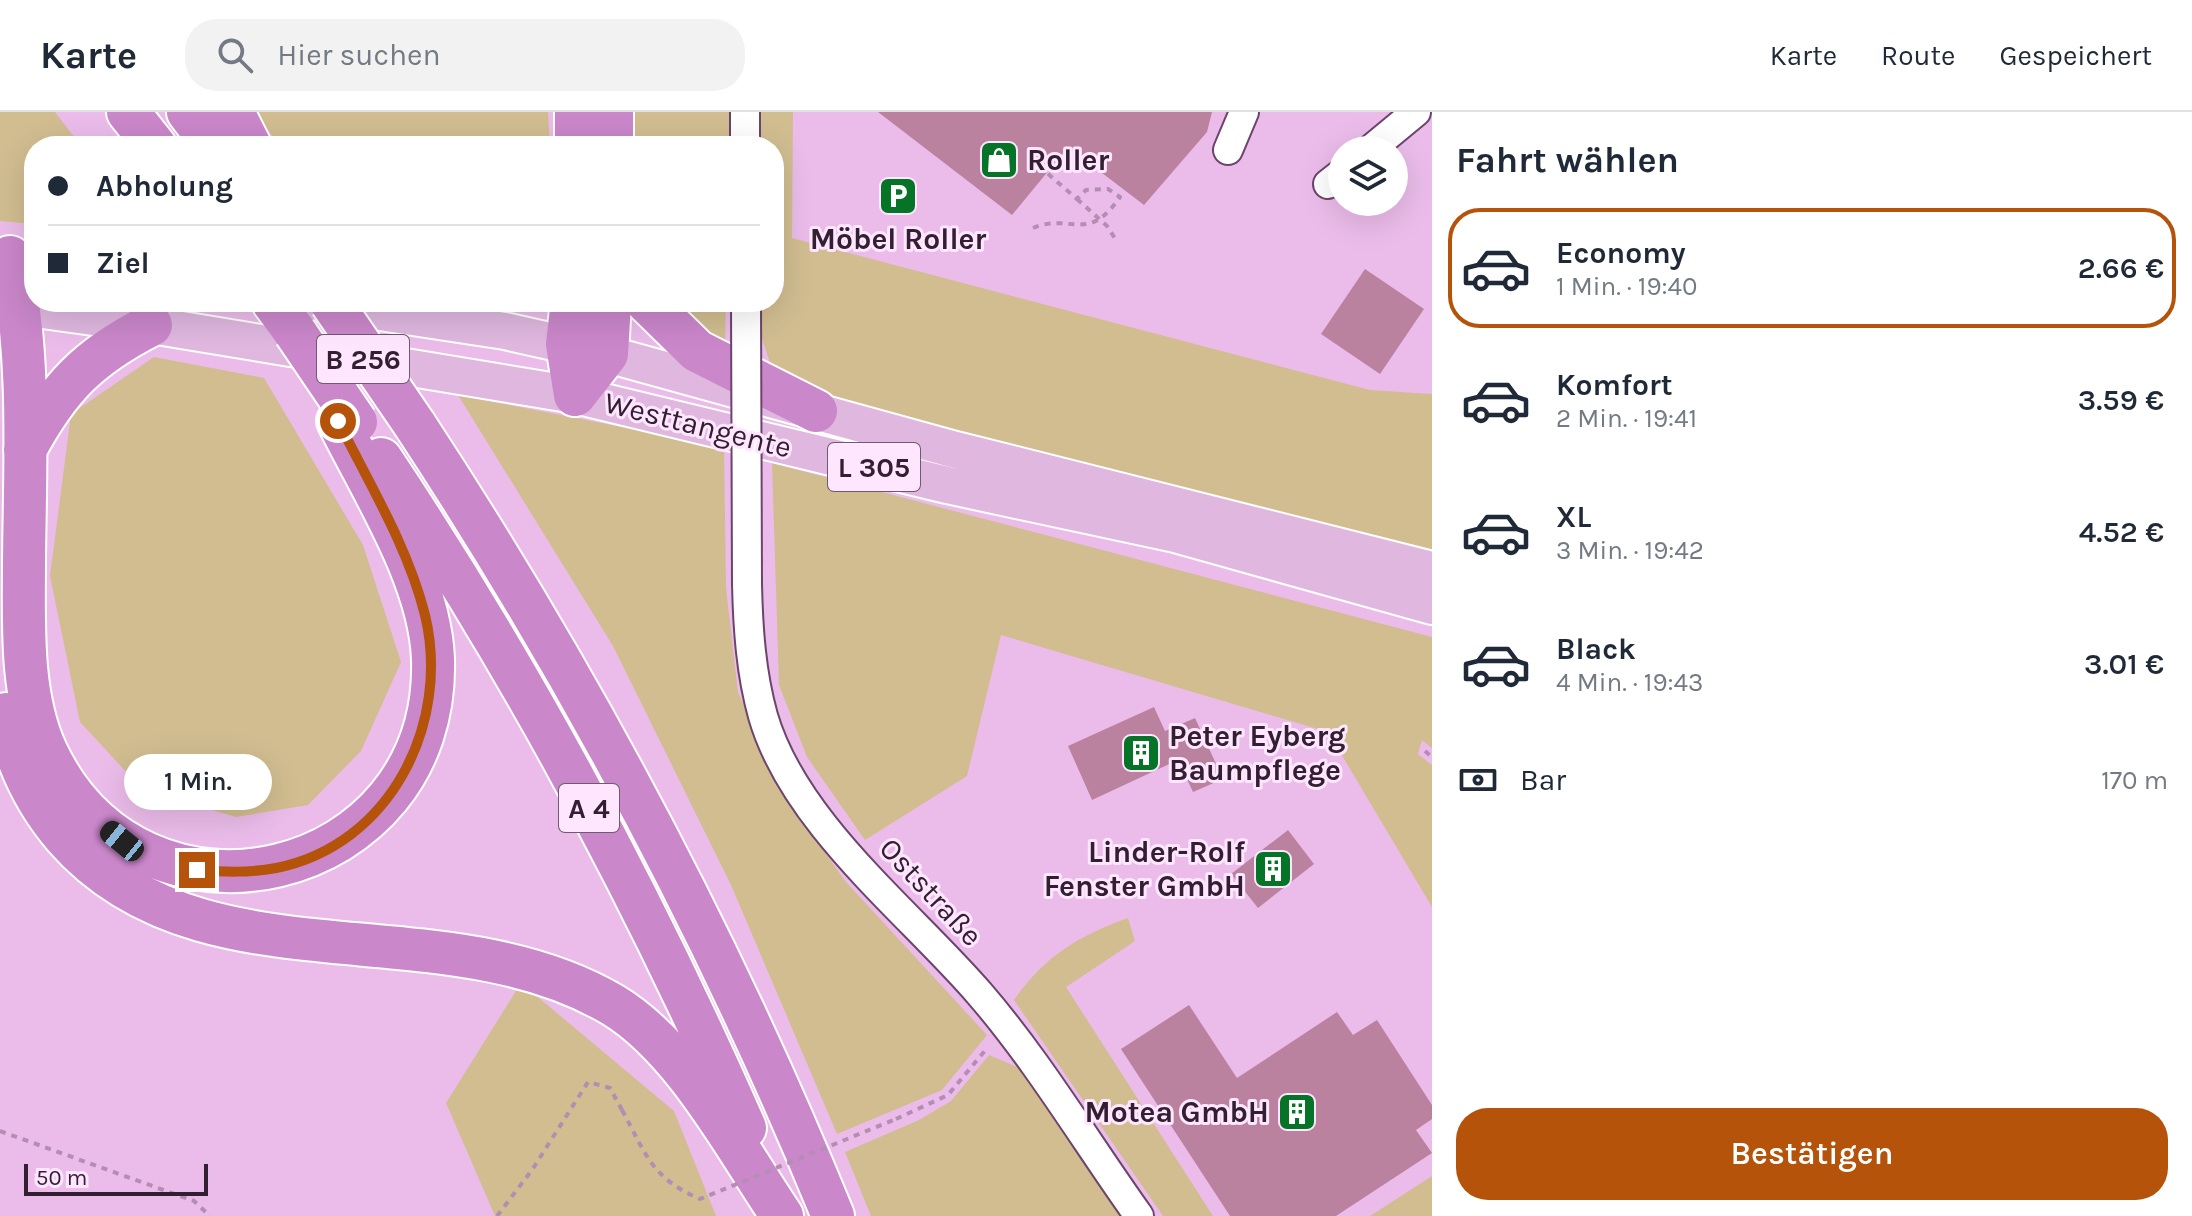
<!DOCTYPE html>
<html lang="de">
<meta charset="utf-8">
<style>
:root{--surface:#fff;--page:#f2f2f3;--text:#1f2937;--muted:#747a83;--line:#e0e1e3;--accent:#b45309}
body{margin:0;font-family:Karla,sans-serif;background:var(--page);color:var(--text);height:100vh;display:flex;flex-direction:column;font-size:30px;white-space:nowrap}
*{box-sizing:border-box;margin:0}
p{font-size:26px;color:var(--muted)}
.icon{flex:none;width:44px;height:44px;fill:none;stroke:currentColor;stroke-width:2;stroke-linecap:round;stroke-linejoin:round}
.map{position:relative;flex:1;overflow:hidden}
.details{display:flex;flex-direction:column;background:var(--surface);width:760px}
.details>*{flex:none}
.guide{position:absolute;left:24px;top:24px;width:760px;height:176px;border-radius:32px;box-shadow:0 8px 32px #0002;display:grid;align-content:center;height:176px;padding:0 24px;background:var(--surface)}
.fabs{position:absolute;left:1328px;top:24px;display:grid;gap:16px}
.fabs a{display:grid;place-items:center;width:80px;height:80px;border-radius:50%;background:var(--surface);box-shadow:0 8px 32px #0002;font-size:40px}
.scale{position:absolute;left:24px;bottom:20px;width:184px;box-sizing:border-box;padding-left:8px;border:4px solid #322032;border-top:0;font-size:22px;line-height:28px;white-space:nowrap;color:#322032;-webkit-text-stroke:6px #fee6fe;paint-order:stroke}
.end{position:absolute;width:36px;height:36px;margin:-18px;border:10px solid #b45309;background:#fff;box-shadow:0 0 0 4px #fff}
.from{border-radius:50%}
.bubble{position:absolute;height:56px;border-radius:28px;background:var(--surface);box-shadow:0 8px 32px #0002;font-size:26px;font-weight:600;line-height:56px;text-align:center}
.car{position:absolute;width:24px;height:48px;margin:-24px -12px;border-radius:10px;box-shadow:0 0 6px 2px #0007;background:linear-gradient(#222 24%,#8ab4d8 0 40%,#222 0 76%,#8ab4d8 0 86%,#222 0)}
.guide b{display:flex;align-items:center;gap:28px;height:76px;font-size:30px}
.guide b+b{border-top:2px solid var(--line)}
.guide i{width:20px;height:20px;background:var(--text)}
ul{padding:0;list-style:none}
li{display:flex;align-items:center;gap:24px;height:120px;margin:0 16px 12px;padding:0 8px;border:4px solid transparent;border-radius:32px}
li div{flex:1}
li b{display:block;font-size:30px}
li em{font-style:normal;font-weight:600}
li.active{border-color:var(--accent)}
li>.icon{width:72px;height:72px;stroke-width:1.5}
h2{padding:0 24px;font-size:36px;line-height:96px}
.pay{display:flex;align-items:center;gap:20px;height:88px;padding:0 24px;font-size:30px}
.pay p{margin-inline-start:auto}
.cta{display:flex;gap:16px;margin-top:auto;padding:16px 24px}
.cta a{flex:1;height:92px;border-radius:32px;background:var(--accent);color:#fff;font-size:32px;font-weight:600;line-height:92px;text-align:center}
header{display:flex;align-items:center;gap:48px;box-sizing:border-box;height:112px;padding:0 40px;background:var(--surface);border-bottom:2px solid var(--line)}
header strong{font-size:38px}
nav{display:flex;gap:44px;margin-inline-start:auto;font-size:28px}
.search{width:560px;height:72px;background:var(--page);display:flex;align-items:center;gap:20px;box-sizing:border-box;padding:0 28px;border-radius:32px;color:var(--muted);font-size:30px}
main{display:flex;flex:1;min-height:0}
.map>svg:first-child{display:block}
.green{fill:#d1bd90}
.building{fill:#bb82a0}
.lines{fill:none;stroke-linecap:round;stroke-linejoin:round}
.minor-casing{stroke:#6c446c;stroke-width:32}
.major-casing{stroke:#fff;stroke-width:40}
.highway-casing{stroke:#fff;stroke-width:46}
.path{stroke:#b38db2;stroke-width:4;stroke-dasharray:6 6;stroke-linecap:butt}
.minor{stroke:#fff;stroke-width:28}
.major{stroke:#dfb7df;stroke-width:36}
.highway{stroke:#ca87ca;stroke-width:42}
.minor-bridge-casing{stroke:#6c446c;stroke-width:32;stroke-linecap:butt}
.highway-bridge-casing{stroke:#fff;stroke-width:46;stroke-linecap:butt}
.path-bridge{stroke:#b38db2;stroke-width:4;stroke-dasharray:6 6;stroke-linecap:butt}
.minor-bridge{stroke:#fff;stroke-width:28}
.highway-bridge{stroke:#ca87ca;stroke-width:42}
.route{stroke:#b45309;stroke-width:10}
.labels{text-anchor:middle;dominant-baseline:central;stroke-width:6;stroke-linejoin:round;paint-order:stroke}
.shield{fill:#fee6fe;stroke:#6f5b6f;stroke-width:2}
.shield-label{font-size:28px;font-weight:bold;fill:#322032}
.poi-label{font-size:30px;font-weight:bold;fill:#322032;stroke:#fee6fe;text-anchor:start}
.street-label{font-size:30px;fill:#322032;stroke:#fee6fe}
</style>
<header>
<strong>Karte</strong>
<div class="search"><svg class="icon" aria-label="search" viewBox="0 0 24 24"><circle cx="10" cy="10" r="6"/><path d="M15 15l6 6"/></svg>Hier suchen</div>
<nav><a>Karte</a><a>Route</a><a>Gespeichert</a></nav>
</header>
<main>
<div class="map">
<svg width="1432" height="1104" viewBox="0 0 1432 1104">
<rect width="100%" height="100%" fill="#ebbcea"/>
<path class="green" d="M0,0H55L81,34H34V112L0,109Z
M256,0H548L550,34H279Z
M627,0H731L730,34H628Z
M758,0H793L792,126L1370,278L1432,282V440L930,315L825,286L775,265L756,210V190H774V34H757Z
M668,190H726L725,231Z
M154,245L264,266L363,433L401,550L361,639L308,693L236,705L143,678L80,610L50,464L71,302Z
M458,283L724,335L726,476L738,580L781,679L846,770L987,923L942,978L837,1022L731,773L613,534Z
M772,351L1432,525V636L1422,628L1418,642L1432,653V795L1328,620L1001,523L967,664L865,728L807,645L779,573Z
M1128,806L1135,829L1066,875L1213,1104H1163L1014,888C1045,844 1078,824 1128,806Z
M521,871L674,999L716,1104H495L446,991Z
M989,943L1020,956L1120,1104H871L845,1040L919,1008L951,989Z
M1432,1064V1104H1370Z"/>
<path class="building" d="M878,0H1212L1207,20L1144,93L1068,35L1012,103Z
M1365,157L1424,197L1380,262L1321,222Z
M1154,595L1165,619L1195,606L1223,667L1193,680L1178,648L1092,688L1068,634Z
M1288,718L1314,752L1258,796L1231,762Z
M1189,893L1237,966L1337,900L1353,923L1377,908L1432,993V1007L1416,1018L1432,1041L1336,1104H1230L1121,937Z"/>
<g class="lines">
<g class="minor-casing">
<path id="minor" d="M745,0V34
M1228,38L1244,0
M1370,38L1416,0
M1328,72L1342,61
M747,472C748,517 751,561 763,604C794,711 908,799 979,881C1038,949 1086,1030 1139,1104"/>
</g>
<g class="major-casing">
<path id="major" d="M314,190L505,219L607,242L952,337L1432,458
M0,192L151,213L575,283L947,373L1175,422L1432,494"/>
</g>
<g class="highway-casing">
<path id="highway" d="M128,0L155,34
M188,0L214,34
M233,0L250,34
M612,0V34
M576,34V0
M10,145C31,243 25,349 24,449C24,510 20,582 46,639C141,842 440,772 433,547C430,467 373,380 338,309
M273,190L295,220
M572,190L567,232L575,283
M647,190L697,239L816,299
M575,283L607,242L610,190
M415,313C579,563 720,827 833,1104
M25,338C58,276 88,245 151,213
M381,347C522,558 643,784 745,1016
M6,602C15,647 35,690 65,725C201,881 441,791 613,893C684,936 736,1036 782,1104"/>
</g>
<path class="path" d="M1077,87L1107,114L1116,128
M1033,116C1071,100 1087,133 1120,85L1108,77L1086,78L1077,87L1047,61
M1425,639L1432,645
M896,1007L948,983L988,935
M0,1019L194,1089L210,1104
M497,1104L532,1058L588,970L610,976L622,998"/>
<use href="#minor" class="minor"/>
<use href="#major" class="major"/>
<use href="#highway" class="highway"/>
<g class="minor-bridge-casing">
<path id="minor-bridge" d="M746,190L747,472"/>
</g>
<g class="highway-bridge-casing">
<path id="highway-bridge" d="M331,190L415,313
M295,220L356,310"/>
</g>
<path class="path-bridge" d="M622,998C646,1042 651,1066 700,1087L896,1007"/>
<use href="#minor-bridge" class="minor-bridge"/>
<use href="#highway-bridge" class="highway-bridge"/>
</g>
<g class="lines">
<path class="route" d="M197,758C224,760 249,761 276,756C391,733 451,611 425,503C408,435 369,371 338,309"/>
</g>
<defs>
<g id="shop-square" transform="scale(2)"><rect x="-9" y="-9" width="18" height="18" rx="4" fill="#067427" stroke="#fee6fe"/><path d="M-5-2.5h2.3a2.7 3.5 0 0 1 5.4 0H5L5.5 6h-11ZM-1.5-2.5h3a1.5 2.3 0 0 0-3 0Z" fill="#fff"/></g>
<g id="parking-square" transform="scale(2)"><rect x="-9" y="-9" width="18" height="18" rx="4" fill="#067427" stroke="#fee6fe"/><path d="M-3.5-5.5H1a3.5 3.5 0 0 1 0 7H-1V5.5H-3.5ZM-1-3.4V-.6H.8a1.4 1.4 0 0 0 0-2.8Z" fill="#fff"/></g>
<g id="building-square" transform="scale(2)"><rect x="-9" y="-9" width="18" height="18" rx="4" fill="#067427" stroke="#fee6fe"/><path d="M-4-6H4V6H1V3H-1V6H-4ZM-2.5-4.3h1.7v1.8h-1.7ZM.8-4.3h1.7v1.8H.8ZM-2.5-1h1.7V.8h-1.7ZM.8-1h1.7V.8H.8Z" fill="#fff"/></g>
</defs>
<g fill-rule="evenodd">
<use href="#shop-square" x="999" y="48"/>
<use href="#parking-square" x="898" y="84"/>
<use href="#building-square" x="1141" y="641"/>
<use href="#building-square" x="1273" y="757"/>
<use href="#building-square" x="1297" y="1000"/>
</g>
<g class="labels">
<g class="shield">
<rect x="317" y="223" width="92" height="48" rx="6"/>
<rect x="828" y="331" width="92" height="48" rx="6"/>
<rect x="559" y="672" width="60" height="48" rx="6"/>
</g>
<g class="shield-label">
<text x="363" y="247">B 256</text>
<text x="874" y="355">L 305</text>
<text x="589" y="696">A 4</text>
</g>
<g class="poi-label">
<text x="1027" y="48">Roller</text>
<text x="898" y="127" text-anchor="middle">Möbel Roller</text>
<text x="1169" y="624">Peter Eyberg<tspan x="1169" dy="34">Baumpflege</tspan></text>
<text x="1245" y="740" text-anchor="end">Linder-Rolf<tspan x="1245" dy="34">Fenster GmbH</tspan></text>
<text x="1269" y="1000" text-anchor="end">Motea GmbH</text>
</g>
<g class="street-label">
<text transform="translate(698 313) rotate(14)">Westtangente</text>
<text transform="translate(931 780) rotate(47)">Oststraße</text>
</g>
</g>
</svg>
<div class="fabs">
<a><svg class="icon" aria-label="layers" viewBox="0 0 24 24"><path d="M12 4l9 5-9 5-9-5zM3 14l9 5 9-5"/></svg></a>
</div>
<div class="scale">50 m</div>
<i class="end from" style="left:338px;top:309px"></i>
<i class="end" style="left:197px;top:758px"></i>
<div class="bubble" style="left:124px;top:642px;width:148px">1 Min.</div>
<i class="car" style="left:122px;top:729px;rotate:309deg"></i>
<div class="guide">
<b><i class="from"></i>Abholung</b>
<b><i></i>Ziel</b>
</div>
</div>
<section class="details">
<h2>Fahrt wählen</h2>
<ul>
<li class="active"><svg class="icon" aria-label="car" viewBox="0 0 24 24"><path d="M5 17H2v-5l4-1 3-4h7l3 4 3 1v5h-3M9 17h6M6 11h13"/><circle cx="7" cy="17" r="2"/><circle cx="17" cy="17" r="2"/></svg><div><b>Economy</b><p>1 Min. · 19:40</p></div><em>2.66 €</em></li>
<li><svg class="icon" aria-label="car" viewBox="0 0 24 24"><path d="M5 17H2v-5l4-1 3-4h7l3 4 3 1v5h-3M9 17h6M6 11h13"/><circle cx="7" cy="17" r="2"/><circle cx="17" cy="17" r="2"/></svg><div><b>Komfort</b><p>2 Min. · 19:41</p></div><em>3.59 €</em></li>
<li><svg class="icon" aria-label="car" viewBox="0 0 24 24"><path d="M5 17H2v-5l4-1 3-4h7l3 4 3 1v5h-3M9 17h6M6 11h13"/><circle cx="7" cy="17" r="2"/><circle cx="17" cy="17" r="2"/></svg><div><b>XL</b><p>3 Min. · 19:42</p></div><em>4.52 €</em></li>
<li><svg class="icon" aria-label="car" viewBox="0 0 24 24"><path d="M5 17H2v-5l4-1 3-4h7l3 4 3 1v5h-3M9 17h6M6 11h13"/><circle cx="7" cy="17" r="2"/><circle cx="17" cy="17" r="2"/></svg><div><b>Black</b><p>4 Min. · 19:43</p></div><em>3.01 €</em></li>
</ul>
<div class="pay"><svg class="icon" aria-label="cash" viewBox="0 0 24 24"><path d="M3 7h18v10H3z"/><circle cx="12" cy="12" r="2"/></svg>Bar<p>170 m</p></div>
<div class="cta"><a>Bestätigen</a></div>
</section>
</main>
